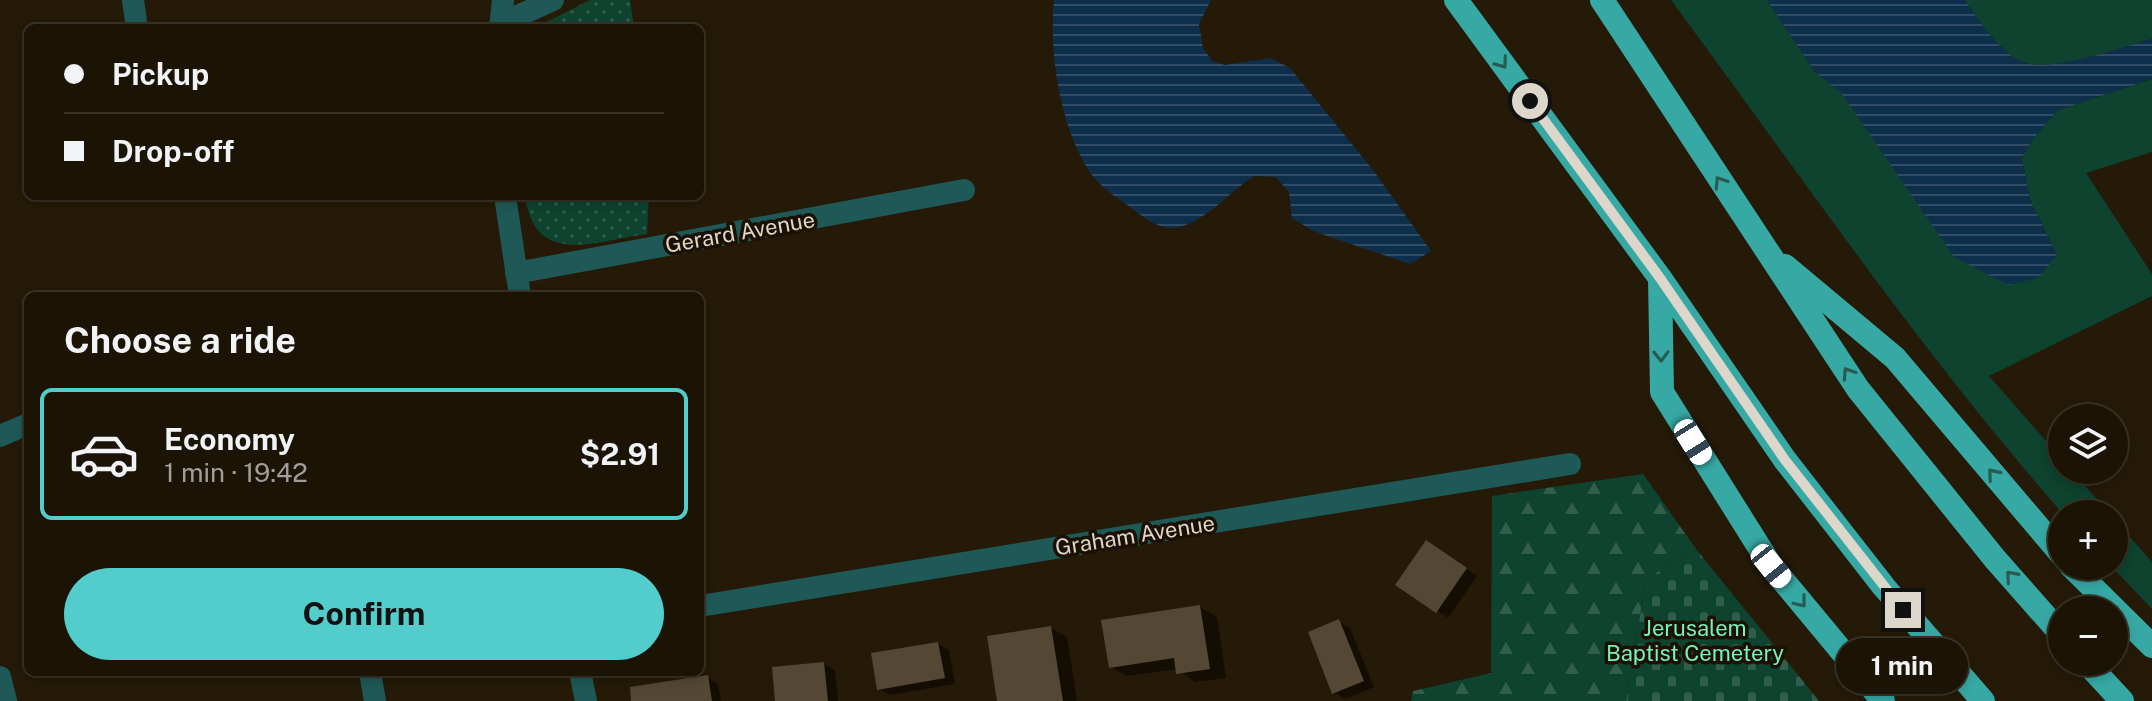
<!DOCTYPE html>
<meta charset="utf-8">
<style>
:root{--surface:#1b1405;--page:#241d0f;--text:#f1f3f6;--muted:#a09e9a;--line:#393327;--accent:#52cdcc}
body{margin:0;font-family:"Public Sans",sans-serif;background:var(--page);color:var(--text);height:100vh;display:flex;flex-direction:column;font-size:30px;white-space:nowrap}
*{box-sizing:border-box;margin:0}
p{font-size:26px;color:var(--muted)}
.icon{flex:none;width:44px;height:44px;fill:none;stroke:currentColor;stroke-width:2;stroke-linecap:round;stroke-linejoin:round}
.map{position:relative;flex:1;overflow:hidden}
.side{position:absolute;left:24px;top:292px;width:680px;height:384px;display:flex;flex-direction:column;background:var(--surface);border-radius:12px;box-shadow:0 4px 12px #0003,0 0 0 2px var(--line)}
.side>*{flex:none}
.guide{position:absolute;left:24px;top:24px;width:680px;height:176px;border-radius:12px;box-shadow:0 4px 12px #0003,0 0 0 2px var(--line);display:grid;align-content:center;height:176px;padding:0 40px;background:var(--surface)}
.fabs{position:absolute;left:2048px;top:404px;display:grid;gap:16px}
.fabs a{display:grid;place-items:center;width:80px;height:80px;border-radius:50%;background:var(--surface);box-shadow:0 4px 12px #0003,0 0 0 2px var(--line);font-size:40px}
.end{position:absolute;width:36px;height:36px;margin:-18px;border:10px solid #ddd6ca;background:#111;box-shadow:0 0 0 4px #111}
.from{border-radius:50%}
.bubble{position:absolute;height:56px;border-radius:28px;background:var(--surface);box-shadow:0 4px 12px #0003,0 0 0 2px var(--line);font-size:26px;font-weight:700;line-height:56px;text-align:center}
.car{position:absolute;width:24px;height:48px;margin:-24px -12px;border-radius:10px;box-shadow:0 0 6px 2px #0007;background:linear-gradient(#fff 24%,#345 0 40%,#fff 0 76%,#345 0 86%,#fff 0)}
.guide b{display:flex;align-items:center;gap:28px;height:76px;font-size:30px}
.guide b+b{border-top:2px solid var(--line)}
.guide i{width:20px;height:20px;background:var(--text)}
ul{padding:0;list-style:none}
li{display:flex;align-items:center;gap:24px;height:132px;margin:0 16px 12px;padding:0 24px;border:4px solid transparent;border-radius:12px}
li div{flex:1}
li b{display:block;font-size:30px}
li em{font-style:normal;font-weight:700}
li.selected{border-color:var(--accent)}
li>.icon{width:72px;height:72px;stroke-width:1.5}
h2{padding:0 40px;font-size:36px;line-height:96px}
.primary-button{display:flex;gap:16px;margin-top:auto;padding:16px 40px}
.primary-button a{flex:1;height:92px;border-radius:48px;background:var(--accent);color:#111;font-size:32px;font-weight:700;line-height:92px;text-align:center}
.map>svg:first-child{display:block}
.grass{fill:#0d432f}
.forest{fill:url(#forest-firs)}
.cemetery{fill:url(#cemetery-stones)}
.park{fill:url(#park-dots)}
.water{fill:url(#water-rules)}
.shadow{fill:#0007}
.building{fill:#544834}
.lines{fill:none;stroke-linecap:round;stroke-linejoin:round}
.minor{stroke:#1e5957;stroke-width:22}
.motorway{stroke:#36a9a5;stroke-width:24}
.oneway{stroke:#285c53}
.route{stroke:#ddd6ca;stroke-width:10}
.labels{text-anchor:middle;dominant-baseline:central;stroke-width:7;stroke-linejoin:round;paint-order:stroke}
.street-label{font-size:22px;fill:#ddd6ca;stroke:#1b1001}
.park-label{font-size:22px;fill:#73f3be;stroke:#1b1001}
</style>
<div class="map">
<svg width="2152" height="701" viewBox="0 0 2152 701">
<defs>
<pattern id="forest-firs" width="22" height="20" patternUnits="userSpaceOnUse" patternTransform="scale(2)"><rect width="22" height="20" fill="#0d432f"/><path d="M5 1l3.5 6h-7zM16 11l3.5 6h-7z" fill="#305d4c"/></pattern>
<pattern id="cemetery-stones" width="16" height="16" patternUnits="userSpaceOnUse" patternTransform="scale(2)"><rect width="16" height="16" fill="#0d432f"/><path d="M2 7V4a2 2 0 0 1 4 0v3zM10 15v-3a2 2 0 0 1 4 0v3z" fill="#305d4c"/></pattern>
<pattern id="park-dots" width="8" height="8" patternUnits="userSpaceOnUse" patternTransform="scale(2)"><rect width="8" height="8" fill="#0d432f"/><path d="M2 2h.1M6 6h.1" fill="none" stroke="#305d4c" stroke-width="1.8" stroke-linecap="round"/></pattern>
<pattern id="water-rules" width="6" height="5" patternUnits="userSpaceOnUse" patternTransform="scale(2)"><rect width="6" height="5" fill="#0e2f4c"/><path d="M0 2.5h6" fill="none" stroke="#314c64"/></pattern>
</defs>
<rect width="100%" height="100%" fill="#241a07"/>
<path class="grass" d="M1671,0H1767L1815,72L2057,255L2030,200L2022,158L2032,140L2058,110L2152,79V152L2086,173L2152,274V296L1989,376L2062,459V470H2071L2110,514H2063C1921,352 1799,173 1671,0Z
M1965,0H2152V39C2122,47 2045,76 2018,60C1996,47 1979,21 1965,0Z
M2114,519L2152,562V609L2111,566H2114Z"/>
<path class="forest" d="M1643,474L1696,549L1646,579L1626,701H1411L1413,691L1491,673L1492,496Z"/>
<path class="cemetery" d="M1696,549L1819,701H1626L1646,579Z"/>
<path class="park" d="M590,0H630L634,28H535Z
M525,196H649L647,234C595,241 535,268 525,196Z"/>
<path class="water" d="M1054,0H1211L1199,24L1203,48L1212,61L1225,65L1271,58L1290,68L1373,170L1431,251L1410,264L1313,231L1292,218L1289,192L1276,177L1254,176C1230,191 1202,226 1173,228C1158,229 1142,216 1130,207C1113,195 1096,184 1086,166C1059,120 1049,52 1054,0Z
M1767,0H1965C1979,21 1996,47 2018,60C2045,76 2122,47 2152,39V79L2058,110L2032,140L2022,158L2030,200L2057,255L2038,278L2008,285L1954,257L1842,94L1815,72Z"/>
<path class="shadow" d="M1438,549L1477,576L1448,618L1398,584Z
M1200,607L1217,617L1226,678L1195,682L1178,669L1127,676L1111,667Z
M1338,621L1350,628L1374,687L1345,699L1334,692Z
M1051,628L1067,637L1077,701H999Z
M938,644L949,650L955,684L890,695L879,689Z
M824,664L835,670L838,701H777Z
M707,677L718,684L721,701H658Z"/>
<path class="building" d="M1426,540L1467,568L1436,613L1395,585Z
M1200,605L1210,669L1176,674L1174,658L1109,668L1101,620Z
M1339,619L1364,681L1332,694L1308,632Z
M1051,626L1063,701H997L987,636Z
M938,642L945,678L877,690L871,653Z
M824,662L828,701H775L772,667Z
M708,675L712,701H631L630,687Z"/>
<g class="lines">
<path class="minor" d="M133,0L137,28
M500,24L553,0
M500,28L503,0
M505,196L520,296
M516,273L964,190
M0,436L28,424
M700,606L1570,464
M370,672L375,701
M580,672L586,701
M0,677L6,701"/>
<path class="motorway" d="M1456,0L1660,278L1785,460L1884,587L1983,701
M1602,0L1858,389L1995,559L2062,635
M1785,266L1895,358L2062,555
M1660,278L1662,392L1771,566L1883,701
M2071,566L2152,646
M2086,662L2122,701"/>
</g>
<defs><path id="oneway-chevron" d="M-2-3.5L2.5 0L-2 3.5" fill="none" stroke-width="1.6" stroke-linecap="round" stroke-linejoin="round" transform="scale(2)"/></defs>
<g class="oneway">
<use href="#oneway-chevron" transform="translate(1502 63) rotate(54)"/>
<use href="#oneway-chevron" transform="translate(1720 182) rotate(-123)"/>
<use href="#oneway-chevron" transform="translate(1661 356) rotate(89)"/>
<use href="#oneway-chevron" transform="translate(1848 373) rotate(-124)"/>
<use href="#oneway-chevron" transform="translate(1993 474) rotate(-130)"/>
<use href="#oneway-chevron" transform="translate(2011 576) rotate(-131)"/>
<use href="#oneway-chevron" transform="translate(1801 602) rotate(51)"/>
</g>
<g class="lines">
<path class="route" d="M1530,101L1660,278L1785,460L1903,610"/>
</g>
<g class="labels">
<g class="street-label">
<text transform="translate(740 232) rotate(-10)">Gerard Avenue</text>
<text transform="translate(1135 535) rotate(-9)">Graham Avenue</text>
</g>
<g class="park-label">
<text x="1695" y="628">Jerusalem<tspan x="1695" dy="25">Baptist Cemetery</tspan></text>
</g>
</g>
</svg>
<div class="fabs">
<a><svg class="icon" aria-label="layers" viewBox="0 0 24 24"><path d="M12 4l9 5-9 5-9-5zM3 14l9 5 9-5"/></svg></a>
<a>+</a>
<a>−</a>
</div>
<i class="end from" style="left:1530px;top:101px"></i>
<i class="end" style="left:1903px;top:610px"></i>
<div class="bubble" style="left:1836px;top:638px;width:132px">1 min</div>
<i class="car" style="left:1693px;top:442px;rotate:148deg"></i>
<i class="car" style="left:1771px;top:566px;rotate:141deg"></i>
<div class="guide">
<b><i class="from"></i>Pickup</b>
<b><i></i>Drop-off</b>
</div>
<section class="side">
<h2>Choose a ride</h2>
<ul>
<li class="selected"><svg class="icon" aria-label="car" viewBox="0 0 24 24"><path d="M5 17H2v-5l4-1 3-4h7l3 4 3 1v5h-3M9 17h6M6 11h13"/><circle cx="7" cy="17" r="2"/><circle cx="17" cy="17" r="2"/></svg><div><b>Economy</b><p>1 min · 19:42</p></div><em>$2.91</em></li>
</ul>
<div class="primary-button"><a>Confirm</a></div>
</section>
</div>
